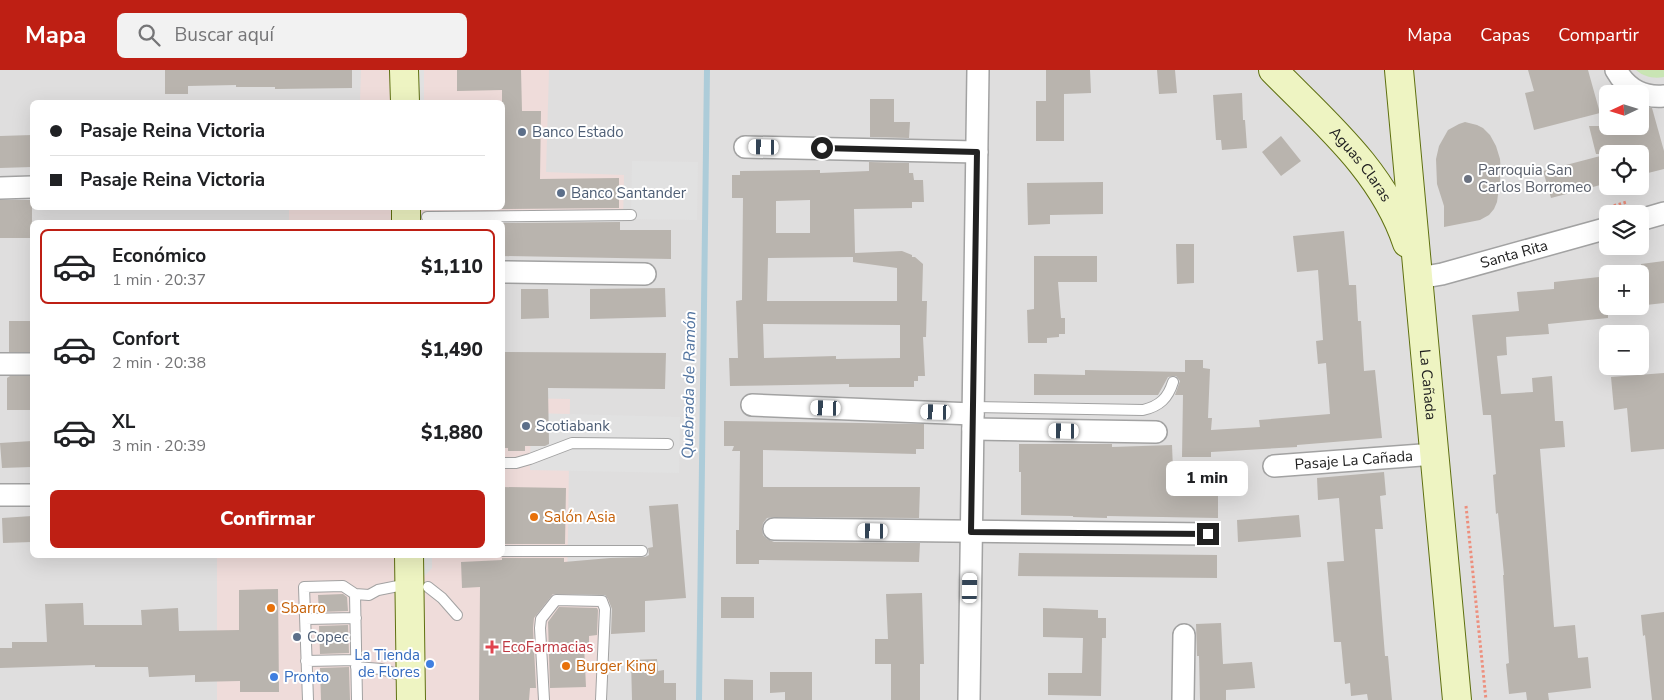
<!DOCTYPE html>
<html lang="es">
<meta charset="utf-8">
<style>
:root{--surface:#fff;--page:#f2f2f2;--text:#202124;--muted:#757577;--line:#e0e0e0;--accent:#be1f14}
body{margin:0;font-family:"Nunito Sans",sans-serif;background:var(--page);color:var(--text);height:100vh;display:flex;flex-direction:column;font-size:19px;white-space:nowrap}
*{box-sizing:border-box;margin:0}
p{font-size:16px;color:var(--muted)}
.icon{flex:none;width:28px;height:28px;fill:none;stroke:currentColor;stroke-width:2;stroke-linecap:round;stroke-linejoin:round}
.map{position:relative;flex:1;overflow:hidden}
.drawer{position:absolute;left:30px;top:150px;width:475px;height:338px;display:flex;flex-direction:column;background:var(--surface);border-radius:8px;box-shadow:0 5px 20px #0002}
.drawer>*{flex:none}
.guide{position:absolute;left:30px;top:30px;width:475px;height:110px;border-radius:8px;box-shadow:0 5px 20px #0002;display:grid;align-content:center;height:110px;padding:0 20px;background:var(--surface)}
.needle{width:32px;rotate:266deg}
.controls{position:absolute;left:1599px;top:15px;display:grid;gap:10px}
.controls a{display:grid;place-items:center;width:50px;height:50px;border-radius:8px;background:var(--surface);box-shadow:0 5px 20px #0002;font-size:25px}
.end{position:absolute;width:22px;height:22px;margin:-11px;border:6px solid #212121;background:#fff;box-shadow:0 0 0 2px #fff}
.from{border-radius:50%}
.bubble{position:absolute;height:35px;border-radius:8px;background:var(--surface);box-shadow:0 5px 20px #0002;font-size:16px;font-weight:800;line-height:35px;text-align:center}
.car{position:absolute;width:15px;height:30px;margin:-15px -8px;border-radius:6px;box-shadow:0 0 4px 1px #0007;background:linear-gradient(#fff 24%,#345 0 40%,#fff 0 76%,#345 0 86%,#fff 0)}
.guide b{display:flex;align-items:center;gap:18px;height:48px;font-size:19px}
.guide b+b{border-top:1px solid var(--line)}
.guide i{width:12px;height:12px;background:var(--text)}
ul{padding:9px 0 0;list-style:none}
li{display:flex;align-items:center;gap:15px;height:75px;margin:0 10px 8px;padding:0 10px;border:2px solid transparent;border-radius:8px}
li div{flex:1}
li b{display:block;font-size:19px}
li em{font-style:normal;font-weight:800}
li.current{border-color:var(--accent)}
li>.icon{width:45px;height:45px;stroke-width:1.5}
.primary-button{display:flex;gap:10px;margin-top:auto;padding:10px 20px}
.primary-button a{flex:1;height:58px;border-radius:8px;background:var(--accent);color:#fff;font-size:20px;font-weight:800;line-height:58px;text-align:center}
header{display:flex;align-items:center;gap:30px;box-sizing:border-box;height:70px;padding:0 25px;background:var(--accent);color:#fff}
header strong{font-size:24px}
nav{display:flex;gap:28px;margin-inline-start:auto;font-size:18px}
.search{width:350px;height:45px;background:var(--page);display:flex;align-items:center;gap:12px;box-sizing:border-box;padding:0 18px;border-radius:8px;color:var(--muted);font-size:19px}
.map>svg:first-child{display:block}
.residential{fill:#dfdede;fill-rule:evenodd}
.commercial{fill:#efdcda}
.grass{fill:#c9e5b4}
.parking{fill:#e1e1e1}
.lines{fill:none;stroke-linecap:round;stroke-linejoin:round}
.stream{stroke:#adccd9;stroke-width:6}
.building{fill:#b9b4ae;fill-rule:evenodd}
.lane-casing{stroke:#a2a2a2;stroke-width:12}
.street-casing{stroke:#a2a2a2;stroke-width:24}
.secondary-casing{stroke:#5f7010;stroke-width:30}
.path{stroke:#ed8f7d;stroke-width:3;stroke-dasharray:2.5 2.5;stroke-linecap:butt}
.lane{stroke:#fff;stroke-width:10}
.street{stroke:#fff;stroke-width:21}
.secondary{stroke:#eef4c2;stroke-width:28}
.route{stroke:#212121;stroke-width:6}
.service-dot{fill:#5c6f8a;stroke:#fff;stroke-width:2}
.worship-dot{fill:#6b7280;stroke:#fff;stroke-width:2}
.food-dot{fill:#e8710a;stroke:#fff;stroke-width:2}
.health-dot{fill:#e0444e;stroke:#fff;stroke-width:2}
.shop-dot{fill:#3f7fe0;stroke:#fff;stroke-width:2}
.labels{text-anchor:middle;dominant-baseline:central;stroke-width:4;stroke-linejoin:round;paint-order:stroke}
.service-label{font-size:15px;fill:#4e5e75;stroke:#fff;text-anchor:start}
.street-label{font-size:15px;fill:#212121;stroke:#fff}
.worship-label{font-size:15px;fill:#5b616d;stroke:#fff;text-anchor:start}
.food-label{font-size:15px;fill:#c56008;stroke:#fff;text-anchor:start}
.health-label{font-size:15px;fill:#be3a42;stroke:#fff;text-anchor:start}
.shop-label{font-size:15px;fill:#366cbe;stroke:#fff;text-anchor:end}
.water-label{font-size:16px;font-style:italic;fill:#5274a0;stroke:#fff}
</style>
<header>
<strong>Mapa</strong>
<div class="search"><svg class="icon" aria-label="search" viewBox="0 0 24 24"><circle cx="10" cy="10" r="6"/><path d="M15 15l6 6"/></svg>Buscar aquí</div>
<nav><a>Mapa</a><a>Capas</a><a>Compartir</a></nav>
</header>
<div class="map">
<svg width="1664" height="630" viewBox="0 0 1664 630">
<rect width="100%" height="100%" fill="#f0eee8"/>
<path class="residential" d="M0,0H1664V630H0ZM1608,24H1640V56H1608ZM32,32H502V138H32ZM1608,84H1640V116H1608ZM1608,144H1640V176H1608ZM32,152H502V485H32ZM1608,204H1640V236H1608ZM1608,264H1640V296H1608Z"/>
<path class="commercial" d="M361,0H549L546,102L624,105L623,151H455V152H289V138H502V32H360Z
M503,328L570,329L567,524L609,528L606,630H217V488L300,485H502Z"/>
<path class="grass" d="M1636,0H1664V7C1654,9 1644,7 1636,0Z"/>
<path class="parking" d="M415,0H424V32H415Z
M632,91L698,92L697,150L631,149Z
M531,343L680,347L679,403L530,400Z
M420,485H432V498L421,510Z"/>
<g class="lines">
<path class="stream" d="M699,630L707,0"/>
</g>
<path class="building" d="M165,0H352V18L275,19V17H236V15L188,16V24H165Z
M457,0H521L522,41H541L540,109L619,108V138L502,139V20L457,21Z
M1046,0H1090L1091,23L1064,24V71H1036V31H1046Z
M1157,0H1175L1177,23L1159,24Z
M1528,0H1588L1600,43L1534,60L1525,23L1534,21Z
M1242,23L1243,50H1245L1247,78L1222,80L1221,70H1216L1213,25Z
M870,29H894V52H910L909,68L870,67Z
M1640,36L1652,38L1664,81V99L1640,105V84H1596L1589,56H1640Z
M1465,52L1477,55L1483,58L1490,65L1496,76L1500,89L1501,102L1497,132L1494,139L1489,145L1480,150L1444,157V136L1437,114L1436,89L1439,76L1448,60L1459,54Z
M32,65V97L0,98V66Z
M1281,66L1301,91L1281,106L1262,82Z
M1608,84V113L1551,128L1543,101Z
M869,92L909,93V103H913L914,110H923L924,132H912V138L854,139L855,183L902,181L912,185V187H915L923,194L922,231H927L926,267H923L925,306H918V311H914V317H849V314L730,316L729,288H738L736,231L742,230L743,128H732V105H740V101L820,100V103L869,101ZM810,130V163H776V131ZM853,187V192L897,198V231H767L768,188ZM763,254L900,255V288L836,289V286L764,288Z
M1103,112V144L1050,145V154L1028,155L1027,113Z
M0,130H32V168H0Z
M620,152V160H671V189L502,186V153Z
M1344,161L1349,215H1356L1358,251H1361L1364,301L1375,300L1382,368L1297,375V377L1211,382V387H1182L1183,325H1175L1180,311L1176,306L1168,307L1158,325H1034V304L1085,305V300L1185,302V290H1203V298L1210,299L1208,348H1212L1211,360L1260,357L1259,350L1330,344L1326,293L1318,294L1316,271L1323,270L1318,200L1297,202L1293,166Z
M1176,174H1194V213L1177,214Z
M1034,186H1097V212H1058L1061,248H1065V264H1059V267L1047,268V273H1028L1027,240L1034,239Z
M1664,191V233L1646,235L1641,194Z
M1608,206V248L1548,254L1549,264L1506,267L1507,285L1497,286L1501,324L1533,322L1532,308L1552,306L1555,351H1563L1565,377L1540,379L1554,557L1575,555L1578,588L1588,587L1591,618L1548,623L1549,630H1527L1526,622L1509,624L1506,594L1509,593L1503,505H1504L1498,443L1496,444L1493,405L1496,404L1491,345H1483L1472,245L1519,241L1517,222L1554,219V212Z
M665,218L666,247L590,249V219Z
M521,219H548L549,248L521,249Z
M9,251H32V282H9Z
M502,282L666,283L665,319L548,318L549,374L545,376H525V381H508V378H502Z
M1664,303V379L1631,382L1627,338L1614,340L1611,307Z
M10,306H32V340H7V308Z
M724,351L924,354V379H916V384L763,380V417H920L919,448L774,447L767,448L763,453L762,459L763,465L767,469L774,472L920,473L919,492L759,490V494H736V460H739L740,381H732L734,376H724Z
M32,371V397L2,398L0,373Z
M1019,374H1112V377L1172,375L1174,424L1218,425V448L1107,446V448L1073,447V446L1021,445V402H1019Z
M1384,402L1386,425L1380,426L1383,459H1375L1385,586H1388L1392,630H1368L1367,624L1351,626L1350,613L1345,614L1341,572H1334L1327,492L1344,491L1339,428L1318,430L1317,408Z
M502,417L566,418L565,474H502Z
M678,434L686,528L645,531V562L611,564L612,539L608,529L605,525L553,524L534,548L533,558L536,618H530L529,630H479L480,517L462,518L461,492L502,490V488H564V492L610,488L645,487L649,485L648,478L653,477L649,436Z
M1299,445L1301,467L1238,472L1237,450Z
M32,446V472L3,473L2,448Z
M1019,483L1217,485V508L1018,506Z
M278,519L279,622H240V611L195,612V605L149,607L148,597H95V595L0,598V578H12V572H47L45,534L83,533L84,555H142L141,540L178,538L179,561L239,560V520Z
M922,523L924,594H920V630H891V594H875V569H888L886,524Z
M343,524L347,527L348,541L319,542L318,525Z
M721,527H754V548H721Z
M559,537L597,538L598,540L597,565L589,566V575H584L586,617L550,618L548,552Z
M1043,538L1098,540V548H1106V568H1102L1101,626L1048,625V603H1082L1083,568L1043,567Z
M1664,542V630H1652L1645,565L1643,566L1641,545Z
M1221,553L1223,594L1252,592L1255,618L1226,620V630H1200L1199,586H1197L1196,554Z
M348,555L349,583L320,584L319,556Z
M657,589L658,601L664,600V613H676V630H632L631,590Z
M349,597L350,630H321L320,598Z
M770,602H812V630H785V622L770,623Z
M724,609L753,610V630H724Z"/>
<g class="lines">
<g class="lane-casing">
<path id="lane" d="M427,147L631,145
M973,337L1143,340C1160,336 1168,328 1173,312
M502,393H516L530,389L572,373L668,374
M502,481H642
M428,517L442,528L457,545
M355,524L357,630
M305,549L356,548
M306,591L356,590
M356,597L381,599L409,608
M308,630L304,517L343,516L355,524L369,525L378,520L408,514
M544,630L540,558L541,549L556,530L602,531L605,539L601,630"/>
</g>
<g class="street-casing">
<g id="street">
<path d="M1616,0C1626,18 1643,28 1664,26"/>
<path d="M745,77L977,82"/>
<path d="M0,118L32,117"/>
<path d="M1640,150L1664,143"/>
<path d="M502,202L645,204"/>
<path id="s1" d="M1419,208L1442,204L1608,158"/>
<path d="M0,294H32"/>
<path d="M752,335L973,344"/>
<path d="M973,359L1156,362"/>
<path id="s2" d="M1274,396L1435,384"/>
<path d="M0,425H32"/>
<path d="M774,459L1208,464"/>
<path d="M969,630L978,0"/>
<path d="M1183,630L1184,565"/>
</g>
</g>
<g class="secondary-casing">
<g id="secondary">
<path d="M404,0L405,32"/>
<path id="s3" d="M1273,0C1325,53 1383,101 1407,173"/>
<path id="s4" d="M1399,0L1457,630"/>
<path d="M406,138V152"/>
<path d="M409,485L411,630"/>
</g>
</g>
<path class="path" d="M1609,137L1627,132
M1466,436L1486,630"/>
<use href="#lane" class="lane"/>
<use href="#street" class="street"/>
<use href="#secondary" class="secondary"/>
</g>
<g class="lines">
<path class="route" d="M822,78L977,82L971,462L1208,464"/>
</g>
<g class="service-dot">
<circle cx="522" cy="62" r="5"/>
<circle cx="561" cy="123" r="5"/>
<circle cx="526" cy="356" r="5"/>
<circle cx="297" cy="567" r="5"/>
</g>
<circle class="worship-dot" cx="1468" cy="109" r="5"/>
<g class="food-dot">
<circle cx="534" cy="447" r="5"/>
<circle cx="271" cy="538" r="5"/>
<circle cx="566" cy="596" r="5"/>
</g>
<path class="health-dot" d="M489.5 569.5h5v5h5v5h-5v5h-5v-5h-5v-5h5z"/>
<g class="shop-dot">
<circle cx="430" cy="594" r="5"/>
<circle cx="274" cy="607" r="5"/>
</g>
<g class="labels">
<g class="service-label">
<text x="532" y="62">Banco Estado</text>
<text x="571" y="123">Banco Santander</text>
<text x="536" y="356">Scotiabank</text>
<text x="307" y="567">Copec</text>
</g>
<g class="street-label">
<text stroke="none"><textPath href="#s3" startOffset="129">Aguas Claras</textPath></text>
<text stroke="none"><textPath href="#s1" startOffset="98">Santa Rita</textPath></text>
<text stroke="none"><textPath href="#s4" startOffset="316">La Cañada</textPath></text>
<text stroke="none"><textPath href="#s2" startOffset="80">Pasaje La Cañada</textPath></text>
</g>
<g class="worship-label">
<text x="1478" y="100">Parroquia San<tspan x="1478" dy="17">Carlos Borromeo</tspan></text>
</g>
<g class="food-label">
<text x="544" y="447">Salón Asia</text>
<text x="281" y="538">Sbarro</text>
<text x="576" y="596">Burger King</text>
</g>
<g class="health-label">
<text x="502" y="577">EcoFarmacias</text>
</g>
<g class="shop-label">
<text x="420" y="585">La Tienda<tspan x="420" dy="17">de Flores</tspan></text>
<text x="284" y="607" text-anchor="start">Pronto</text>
</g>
<g class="water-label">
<text transform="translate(689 315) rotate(-89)">Quebrada de Ramón</text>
</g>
</g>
</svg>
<div class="controls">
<a><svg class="needle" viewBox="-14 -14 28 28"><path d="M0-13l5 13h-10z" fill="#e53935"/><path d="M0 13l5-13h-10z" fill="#757577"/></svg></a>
<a><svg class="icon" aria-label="locate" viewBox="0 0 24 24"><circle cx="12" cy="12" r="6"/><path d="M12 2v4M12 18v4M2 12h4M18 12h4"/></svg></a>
<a><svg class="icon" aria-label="layers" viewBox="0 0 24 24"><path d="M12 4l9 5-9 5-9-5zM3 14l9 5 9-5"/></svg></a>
<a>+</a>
<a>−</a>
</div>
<i class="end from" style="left:822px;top:78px"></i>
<i class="end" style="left:1208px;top:464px"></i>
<div class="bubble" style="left:1166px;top:391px;width:82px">1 min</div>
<i class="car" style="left:764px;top:77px;rotate:271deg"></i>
<i class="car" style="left:826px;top:338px;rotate:272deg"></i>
<i class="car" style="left:936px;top:342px;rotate:272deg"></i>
<i class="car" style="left:1064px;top:361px;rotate:271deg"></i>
<i class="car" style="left:873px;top:461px;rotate:271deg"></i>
<i class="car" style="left:970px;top:518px;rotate:1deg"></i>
<div class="guide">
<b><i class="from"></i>Pasaje Reina Victoria</b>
<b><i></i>Pasaje Reina Victoria</b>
</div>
<section class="drawer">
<ul>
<li class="current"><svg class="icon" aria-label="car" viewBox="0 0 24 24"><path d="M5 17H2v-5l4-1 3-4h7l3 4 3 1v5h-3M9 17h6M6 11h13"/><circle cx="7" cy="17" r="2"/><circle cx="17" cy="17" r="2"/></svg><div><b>Económico</b><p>1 min · 20:37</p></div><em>$1,110</em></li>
<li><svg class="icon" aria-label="car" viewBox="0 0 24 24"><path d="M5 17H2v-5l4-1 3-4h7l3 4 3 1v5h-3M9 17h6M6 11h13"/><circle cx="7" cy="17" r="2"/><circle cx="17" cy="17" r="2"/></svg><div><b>Confort</b><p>2 min · 20:38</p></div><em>$1,490</em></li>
<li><svg class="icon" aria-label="car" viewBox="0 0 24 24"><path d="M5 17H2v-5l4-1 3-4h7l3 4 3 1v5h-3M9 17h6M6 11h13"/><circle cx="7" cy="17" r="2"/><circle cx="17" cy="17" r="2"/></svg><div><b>XL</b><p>3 min · 20:39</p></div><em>$1,880</em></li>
</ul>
<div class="primary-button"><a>Confirmar</a></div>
</section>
</div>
